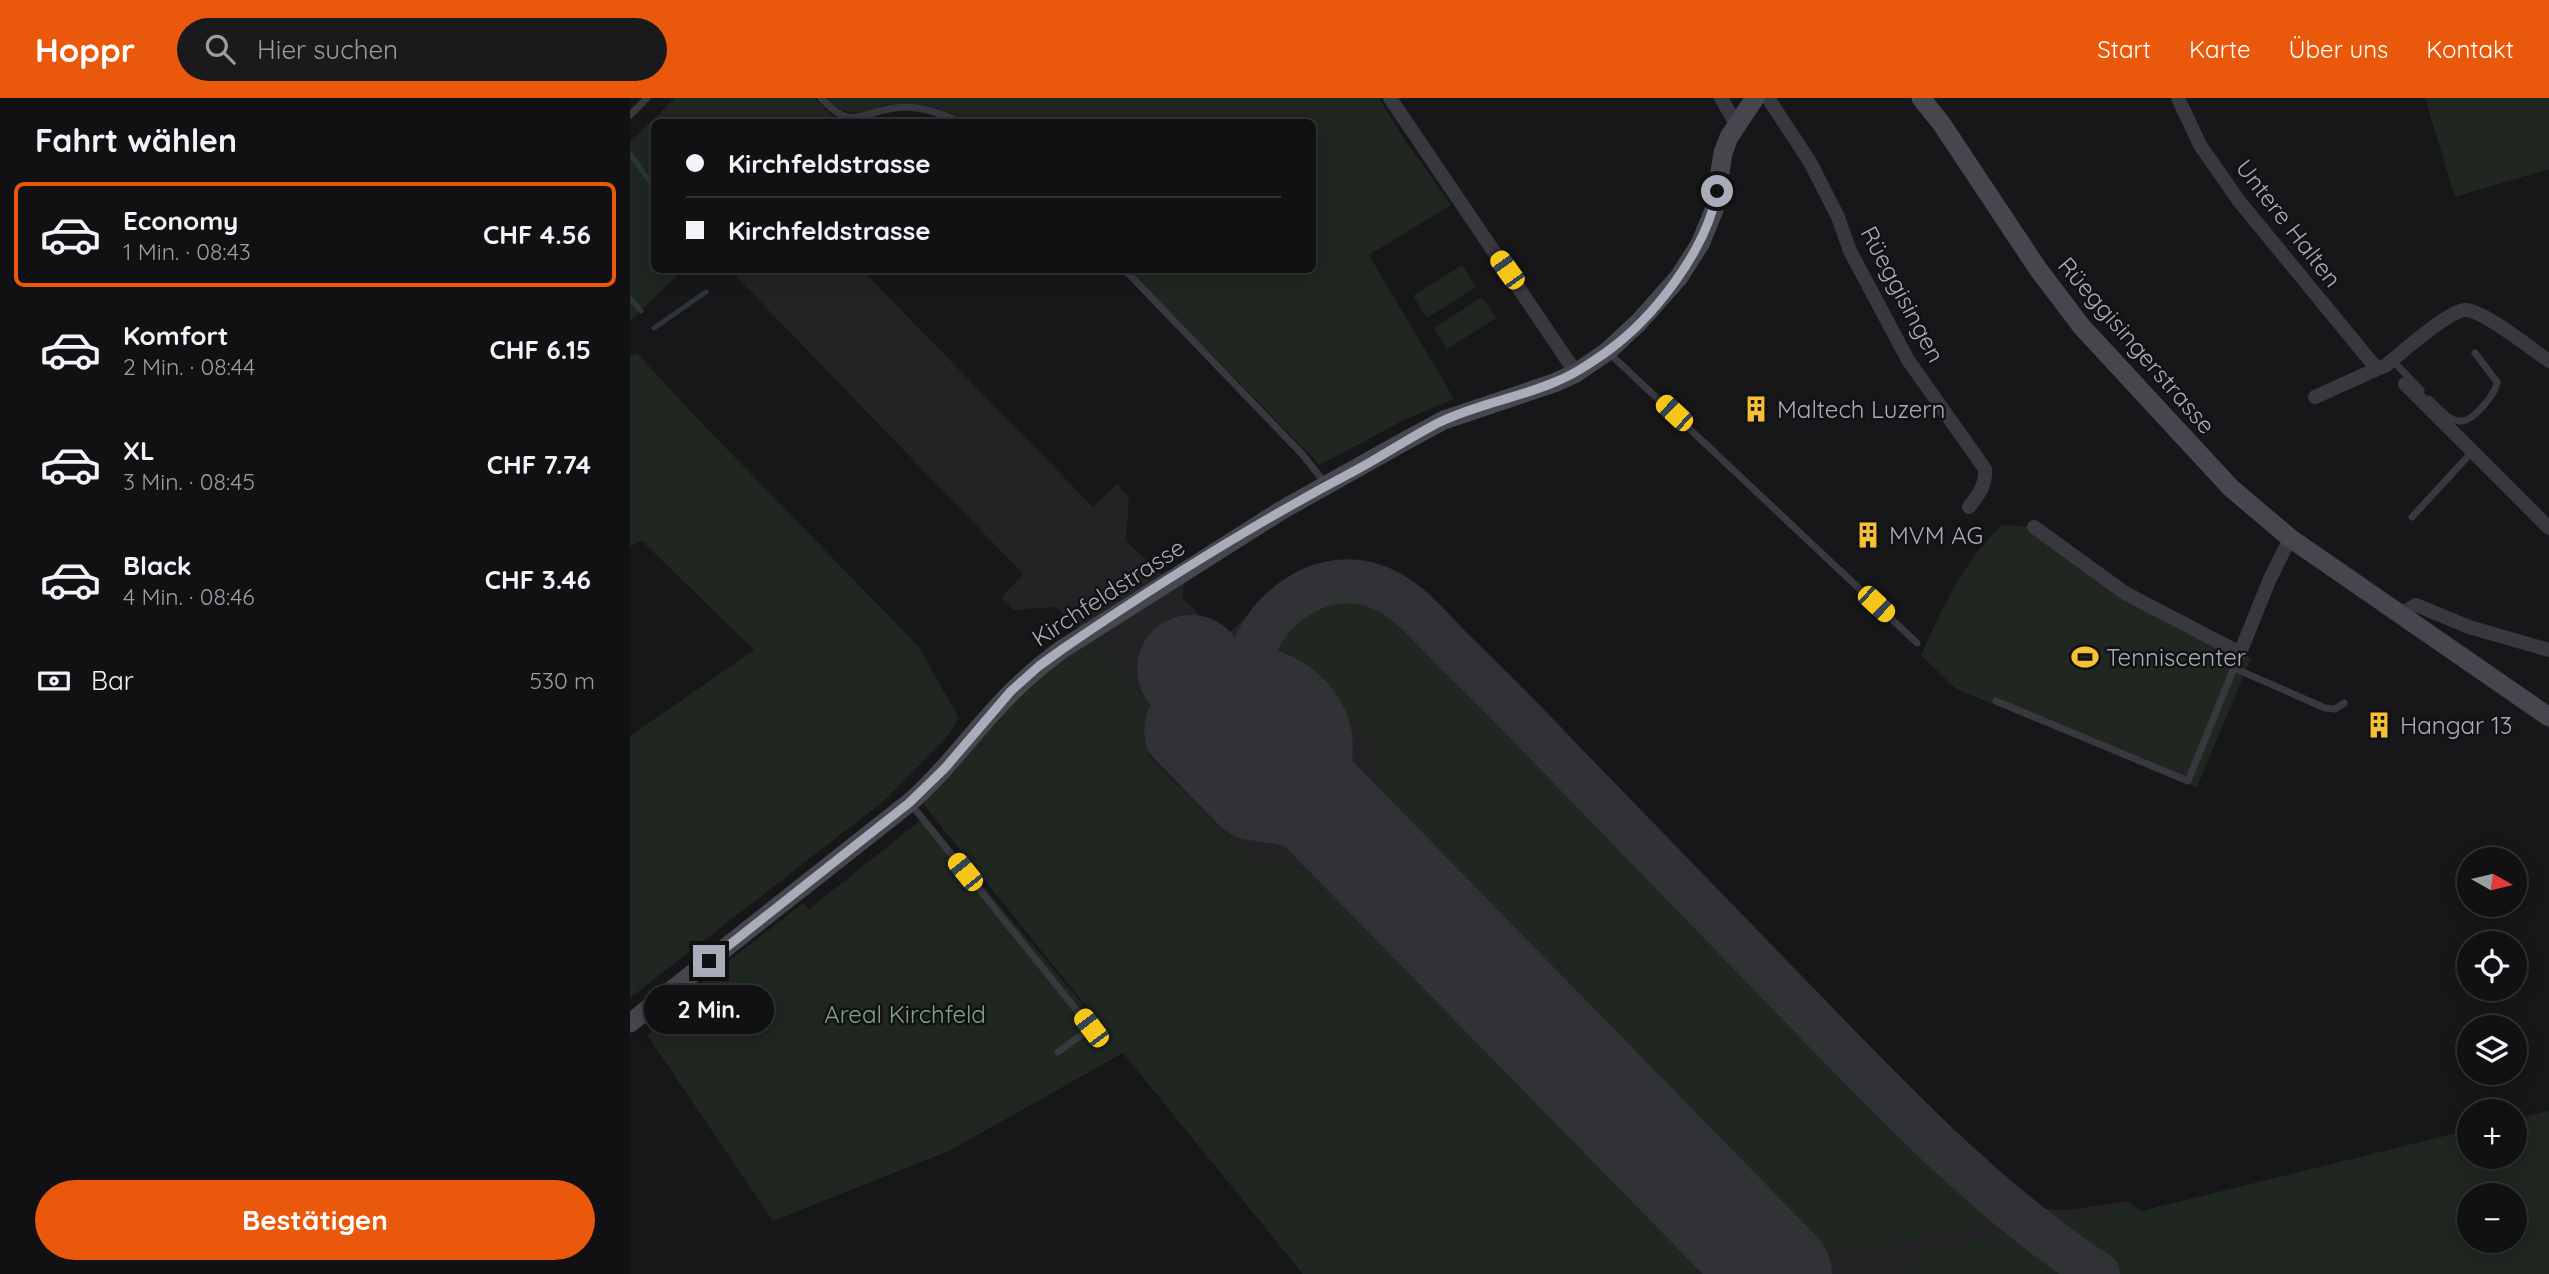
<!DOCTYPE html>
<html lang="de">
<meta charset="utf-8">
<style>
:root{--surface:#111113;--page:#1a1a1c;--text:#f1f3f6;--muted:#9c9da0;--line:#303133;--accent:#ea580c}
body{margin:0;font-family:Quicksand,sans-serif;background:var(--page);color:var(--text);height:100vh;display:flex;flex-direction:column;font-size:26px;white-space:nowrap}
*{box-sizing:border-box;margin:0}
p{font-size:23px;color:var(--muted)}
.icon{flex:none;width:38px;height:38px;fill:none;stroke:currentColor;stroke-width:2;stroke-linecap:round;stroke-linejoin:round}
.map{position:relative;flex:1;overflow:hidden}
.drawer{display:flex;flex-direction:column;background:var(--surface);width:630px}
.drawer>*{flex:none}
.guide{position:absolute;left:21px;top:21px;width:665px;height:154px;border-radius:10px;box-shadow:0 4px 18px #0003,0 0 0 2px var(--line);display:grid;align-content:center;height:154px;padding:0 35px;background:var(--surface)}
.needle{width:46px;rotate:98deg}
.buttons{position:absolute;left:1827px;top:749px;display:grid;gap:14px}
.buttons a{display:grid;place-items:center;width:70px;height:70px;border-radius:50%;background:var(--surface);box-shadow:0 4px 18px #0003,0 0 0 2px var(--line);font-size:35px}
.end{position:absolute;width:32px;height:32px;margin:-16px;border:9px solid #a9adb9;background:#111;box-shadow:0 0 0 4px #111}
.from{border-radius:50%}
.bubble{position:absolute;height:49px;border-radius:24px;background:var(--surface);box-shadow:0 4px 18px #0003,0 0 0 2px var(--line);font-size:23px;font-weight:800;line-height:49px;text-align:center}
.car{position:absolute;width:21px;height:42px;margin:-21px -10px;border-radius:9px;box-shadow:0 0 5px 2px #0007;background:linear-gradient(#f5c518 24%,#345 0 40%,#f5c518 0 76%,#345 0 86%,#f5c518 0)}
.guide b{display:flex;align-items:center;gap:24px;height:66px;font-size:26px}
.guide b+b{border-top:2px solid var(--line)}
.guide i{width:18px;height:18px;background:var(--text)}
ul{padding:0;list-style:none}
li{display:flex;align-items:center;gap:21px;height:105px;margin:0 14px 10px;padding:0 21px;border:4px solid transparent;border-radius:10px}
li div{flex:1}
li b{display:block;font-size:26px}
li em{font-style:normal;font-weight:800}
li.active{border-color:var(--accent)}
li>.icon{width:63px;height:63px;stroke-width:1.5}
h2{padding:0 35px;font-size:32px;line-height:84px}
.pay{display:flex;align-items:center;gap:18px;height:77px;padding:0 35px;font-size:26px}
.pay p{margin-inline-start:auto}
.button{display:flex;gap:14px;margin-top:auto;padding:14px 35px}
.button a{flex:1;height:80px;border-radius:42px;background:var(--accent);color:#fff;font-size:28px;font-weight:800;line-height:80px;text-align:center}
header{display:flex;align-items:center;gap:42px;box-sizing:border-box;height:98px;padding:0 35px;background:var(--accent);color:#fff}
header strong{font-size:33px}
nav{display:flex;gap:38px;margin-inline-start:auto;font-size:24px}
.search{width:490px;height:63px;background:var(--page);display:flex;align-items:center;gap:18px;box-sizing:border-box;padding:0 24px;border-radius:38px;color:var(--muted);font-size:26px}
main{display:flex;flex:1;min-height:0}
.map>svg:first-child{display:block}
.built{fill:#232326}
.green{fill:#1f2720;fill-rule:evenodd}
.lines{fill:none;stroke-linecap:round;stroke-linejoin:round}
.stream{stroke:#2c353e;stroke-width:5}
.taxiway{stroke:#313236;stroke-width:44}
.runway{stroke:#313236;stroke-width:108}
.lane{stroke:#38383e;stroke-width:7}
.street{stroke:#38383e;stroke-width:14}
.secondary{stroke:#46474e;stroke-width:19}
.route{stroke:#a9adb9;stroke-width:9}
.labels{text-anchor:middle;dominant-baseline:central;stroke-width:5;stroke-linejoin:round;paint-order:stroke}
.street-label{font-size:24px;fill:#a9adb9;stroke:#121214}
.poi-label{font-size:24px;fill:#a9adb9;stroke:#121214;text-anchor:start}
.park-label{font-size:24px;fill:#7fa584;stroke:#121214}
</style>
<header>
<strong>Hoppr</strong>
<div class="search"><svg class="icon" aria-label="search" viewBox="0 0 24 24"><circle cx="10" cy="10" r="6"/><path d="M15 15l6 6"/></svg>Hier suchen</div>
<nav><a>Start</a><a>Karte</a><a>Über uns</a><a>Kontakt</a></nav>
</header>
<main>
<section class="drawer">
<h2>Fahrt wählen</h2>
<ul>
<li class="active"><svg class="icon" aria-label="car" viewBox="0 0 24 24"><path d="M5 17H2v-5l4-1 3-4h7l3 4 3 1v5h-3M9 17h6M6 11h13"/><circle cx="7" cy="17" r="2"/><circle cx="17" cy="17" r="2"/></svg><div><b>Economy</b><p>1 Min. · 08:43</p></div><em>CHF 4.56</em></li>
<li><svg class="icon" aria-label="car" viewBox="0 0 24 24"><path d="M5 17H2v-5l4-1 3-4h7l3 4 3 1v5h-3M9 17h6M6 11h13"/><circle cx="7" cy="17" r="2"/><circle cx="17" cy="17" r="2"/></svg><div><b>Komfort</b><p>2 Min. · 08:44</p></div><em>CHF 6.15</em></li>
<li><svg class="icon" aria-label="car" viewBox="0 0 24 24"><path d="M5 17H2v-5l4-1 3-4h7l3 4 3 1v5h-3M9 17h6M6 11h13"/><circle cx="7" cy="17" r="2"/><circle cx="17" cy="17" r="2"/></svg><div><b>XL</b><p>3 Min. · 08:45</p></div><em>CHF 7.74</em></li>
<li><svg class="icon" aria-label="car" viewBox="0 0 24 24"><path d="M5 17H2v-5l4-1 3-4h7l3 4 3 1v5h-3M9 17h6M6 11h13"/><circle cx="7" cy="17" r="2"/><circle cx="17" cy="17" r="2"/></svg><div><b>Black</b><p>4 Min. · 08:46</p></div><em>CHF 3.46</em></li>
</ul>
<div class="pay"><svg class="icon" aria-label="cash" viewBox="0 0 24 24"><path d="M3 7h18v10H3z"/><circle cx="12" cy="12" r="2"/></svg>Bar<p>530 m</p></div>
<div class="button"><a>Bestätigen</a></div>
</section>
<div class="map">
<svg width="1919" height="1176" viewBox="0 0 1919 1176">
<rect width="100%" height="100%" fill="#171719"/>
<path class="built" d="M100,172H232L463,409L487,386L499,399L496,443L533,478L554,482L553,500L592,541L650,487L687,469L701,465L722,463L743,469L772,481L794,500L807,519L1295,1019L1397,1110L1439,1112L1498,1103L1506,1109L1441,1118L1460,1158L1487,1176H1066L1070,1169L685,773L621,762L519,657L522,607L426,509L384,512L371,500L393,476Z"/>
<path class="green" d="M45,0H184L205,20L201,24H24V172H53L0,223V44Z
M196,0H749L770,35L821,107L739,157L824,301L774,322L690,367L499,172H682V24H340C316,12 291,2 264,8L261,6C233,14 219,23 196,0Z
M1795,0H1919V71L1825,99Z
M832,167L846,189L797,220L783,198Z
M852,199L866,220L817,251L804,230Z
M7,255L59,312L288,548L329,620L315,641L255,702L0,900V638L124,552L11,442L0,449V258Z
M1372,427L1404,429L1495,495L1621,560L1567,689L1326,591L1291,557C1314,508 1332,465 1372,427Z
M717,497L736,499L764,511L1301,1059L1377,1124L1206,1155L1156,1118L752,704L742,641L652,550C660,518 687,502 717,497Z
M459,543L522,607L519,658L621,762L685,773L1070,1169L1066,1176H673L493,955L319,1053L143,1123L17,937L51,912L46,904L173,805L179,811L295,719L492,953L295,708L293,703L383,603L416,574Z
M1919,1013V1176H1487L1427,1133L1435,1121L1441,1118L1506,1109L1511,1113L1839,1032V1059H1885V1021ZM1839,1097H1885V1143H1839Z
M1388,1133L1446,1176H1279L1296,1156L1292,1152Z"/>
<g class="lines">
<path class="stream" d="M0,56L24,89
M0,200L11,213
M24,230L76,194"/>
<path class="taxiway" d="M646,662C626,626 606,590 625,548C646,503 695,471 745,488C776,498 800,529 823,552C858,586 892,620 926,656C1011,743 1095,830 1179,917C1267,1008 1361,1106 1468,1176
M706,722C687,694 710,656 696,623C673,569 597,548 555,596C543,609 532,626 538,643L605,712L615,719L708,734L727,743"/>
<path class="runway" d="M561,571L646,662L1148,1176"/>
<path class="lane" d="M191,0C223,34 228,14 266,10C289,7 310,15 330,24
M0,17L17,0
M495,172L673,357L695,385
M978,254L1287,545
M1762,262L1791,292
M1799,301C1807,308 1819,324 1831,323C1843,323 1866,296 1867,284L1845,255
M1782,419L1842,354
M1604,570L1695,610L1705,611L1714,605
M1366,603L1558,683L1610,555
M280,705L461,930L428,954"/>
<path class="street" d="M760,0L946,275
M1091,0L1106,26
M1138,0L1180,64L1208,119L1220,153L1278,262L1355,371C1356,388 1348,397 1339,409
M1548,0L1570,47L1609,103L1747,271L1755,268C1771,255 1818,213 1835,212C1852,211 1903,252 1919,263
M1775,286L1919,430
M1685,299L1747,271
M1404,429L1495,495L1610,555L1639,483L1660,440
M1770,516L1786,507L1839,529L1919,552"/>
<path class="secondary" d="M1291,0L1311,25L1408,171L1452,229L1601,390L1660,440L1919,619
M0,925L279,705C310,678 334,646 361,616C383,591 407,569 434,550L652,412L775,343L814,322L924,285L946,275L978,253L1009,224L1049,179L1070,146L1084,112L1093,55L1099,39L1125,0"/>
</g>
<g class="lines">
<path class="route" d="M79,863L279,705L315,670L381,593L409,568L434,550C529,485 627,424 728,371C756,356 782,338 810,324C847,306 888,300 925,284C943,277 959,266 975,255C1023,221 1077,152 1087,93"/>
</g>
<defs>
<g id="building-bare" transform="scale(2.1)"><path d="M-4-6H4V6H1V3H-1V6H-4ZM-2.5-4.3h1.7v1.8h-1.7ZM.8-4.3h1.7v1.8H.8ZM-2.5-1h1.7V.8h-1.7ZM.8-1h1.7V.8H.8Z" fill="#f7c131" stroke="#121214" stroke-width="2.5" paint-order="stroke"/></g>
<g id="stadium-bare" transform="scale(2.1)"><path d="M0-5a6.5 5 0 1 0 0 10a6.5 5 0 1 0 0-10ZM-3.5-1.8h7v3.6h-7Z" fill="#f7c131" stroke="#121214" stroke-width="2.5" paint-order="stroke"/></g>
</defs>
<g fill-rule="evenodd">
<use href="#building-bare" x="1126" y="311"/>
<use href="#building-bare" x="1238" y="437"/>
<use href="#stadium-bare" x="1455" y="559"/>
<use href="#building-bare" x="1749" y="627"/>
</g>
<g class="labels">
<g class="street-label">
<text transform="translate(1659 125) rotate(52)">Untere Halten</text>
<text transform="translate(1273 196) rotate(62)">Rüeggisingen</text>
<text transform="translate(1507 247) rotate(49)">Rüeggisingerstrasse</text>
<text transform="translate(478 494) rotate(-33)">Kirchfeldstrasse</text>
</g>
<g class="poi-label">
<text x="1147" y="311">Maltech Luzern</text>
<text x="1259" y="437">MVM AG</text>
<text x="1476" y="559">Tenniscenter</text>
<text x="1770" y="627">Hangar 13</text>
</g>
<g class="park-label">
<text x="275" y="916">Areal Kirchfeld</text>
</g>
</g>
</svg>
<div class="buttons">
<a><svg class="needle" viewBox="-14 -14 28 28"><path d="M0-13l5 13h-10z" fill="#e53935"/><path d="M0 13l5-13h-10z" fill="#9c9da0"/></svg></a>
<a><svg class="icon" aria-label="locate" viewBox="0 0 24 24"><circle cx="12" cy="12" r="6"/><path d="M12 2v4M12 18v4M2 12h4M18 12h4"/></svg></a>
<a><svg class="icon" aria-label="layers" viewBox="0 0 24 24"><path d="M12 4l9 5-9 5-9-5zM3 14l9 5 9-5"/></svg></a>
<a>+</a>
<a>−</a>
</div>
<i class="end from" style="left:1087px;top:93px"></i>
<i class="end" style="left:79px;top:863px"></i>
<div class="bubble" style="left:14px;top:887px;width:130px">2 Min.</div>
<i class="car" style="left:877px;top:172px;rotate:324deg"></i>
<i class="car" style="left:1044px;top:315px;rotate:313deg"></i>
<i class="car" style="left:1246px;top:506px;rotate:133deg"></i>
<i class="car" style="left:335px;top:774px;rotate:321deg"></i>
<i class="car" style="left:461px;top:930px;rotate:323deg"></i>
<div class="guide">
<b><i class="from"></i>Kirchfeldstrasse</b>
<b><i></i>Kirchfeldstrasse</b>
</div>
</div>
</main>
